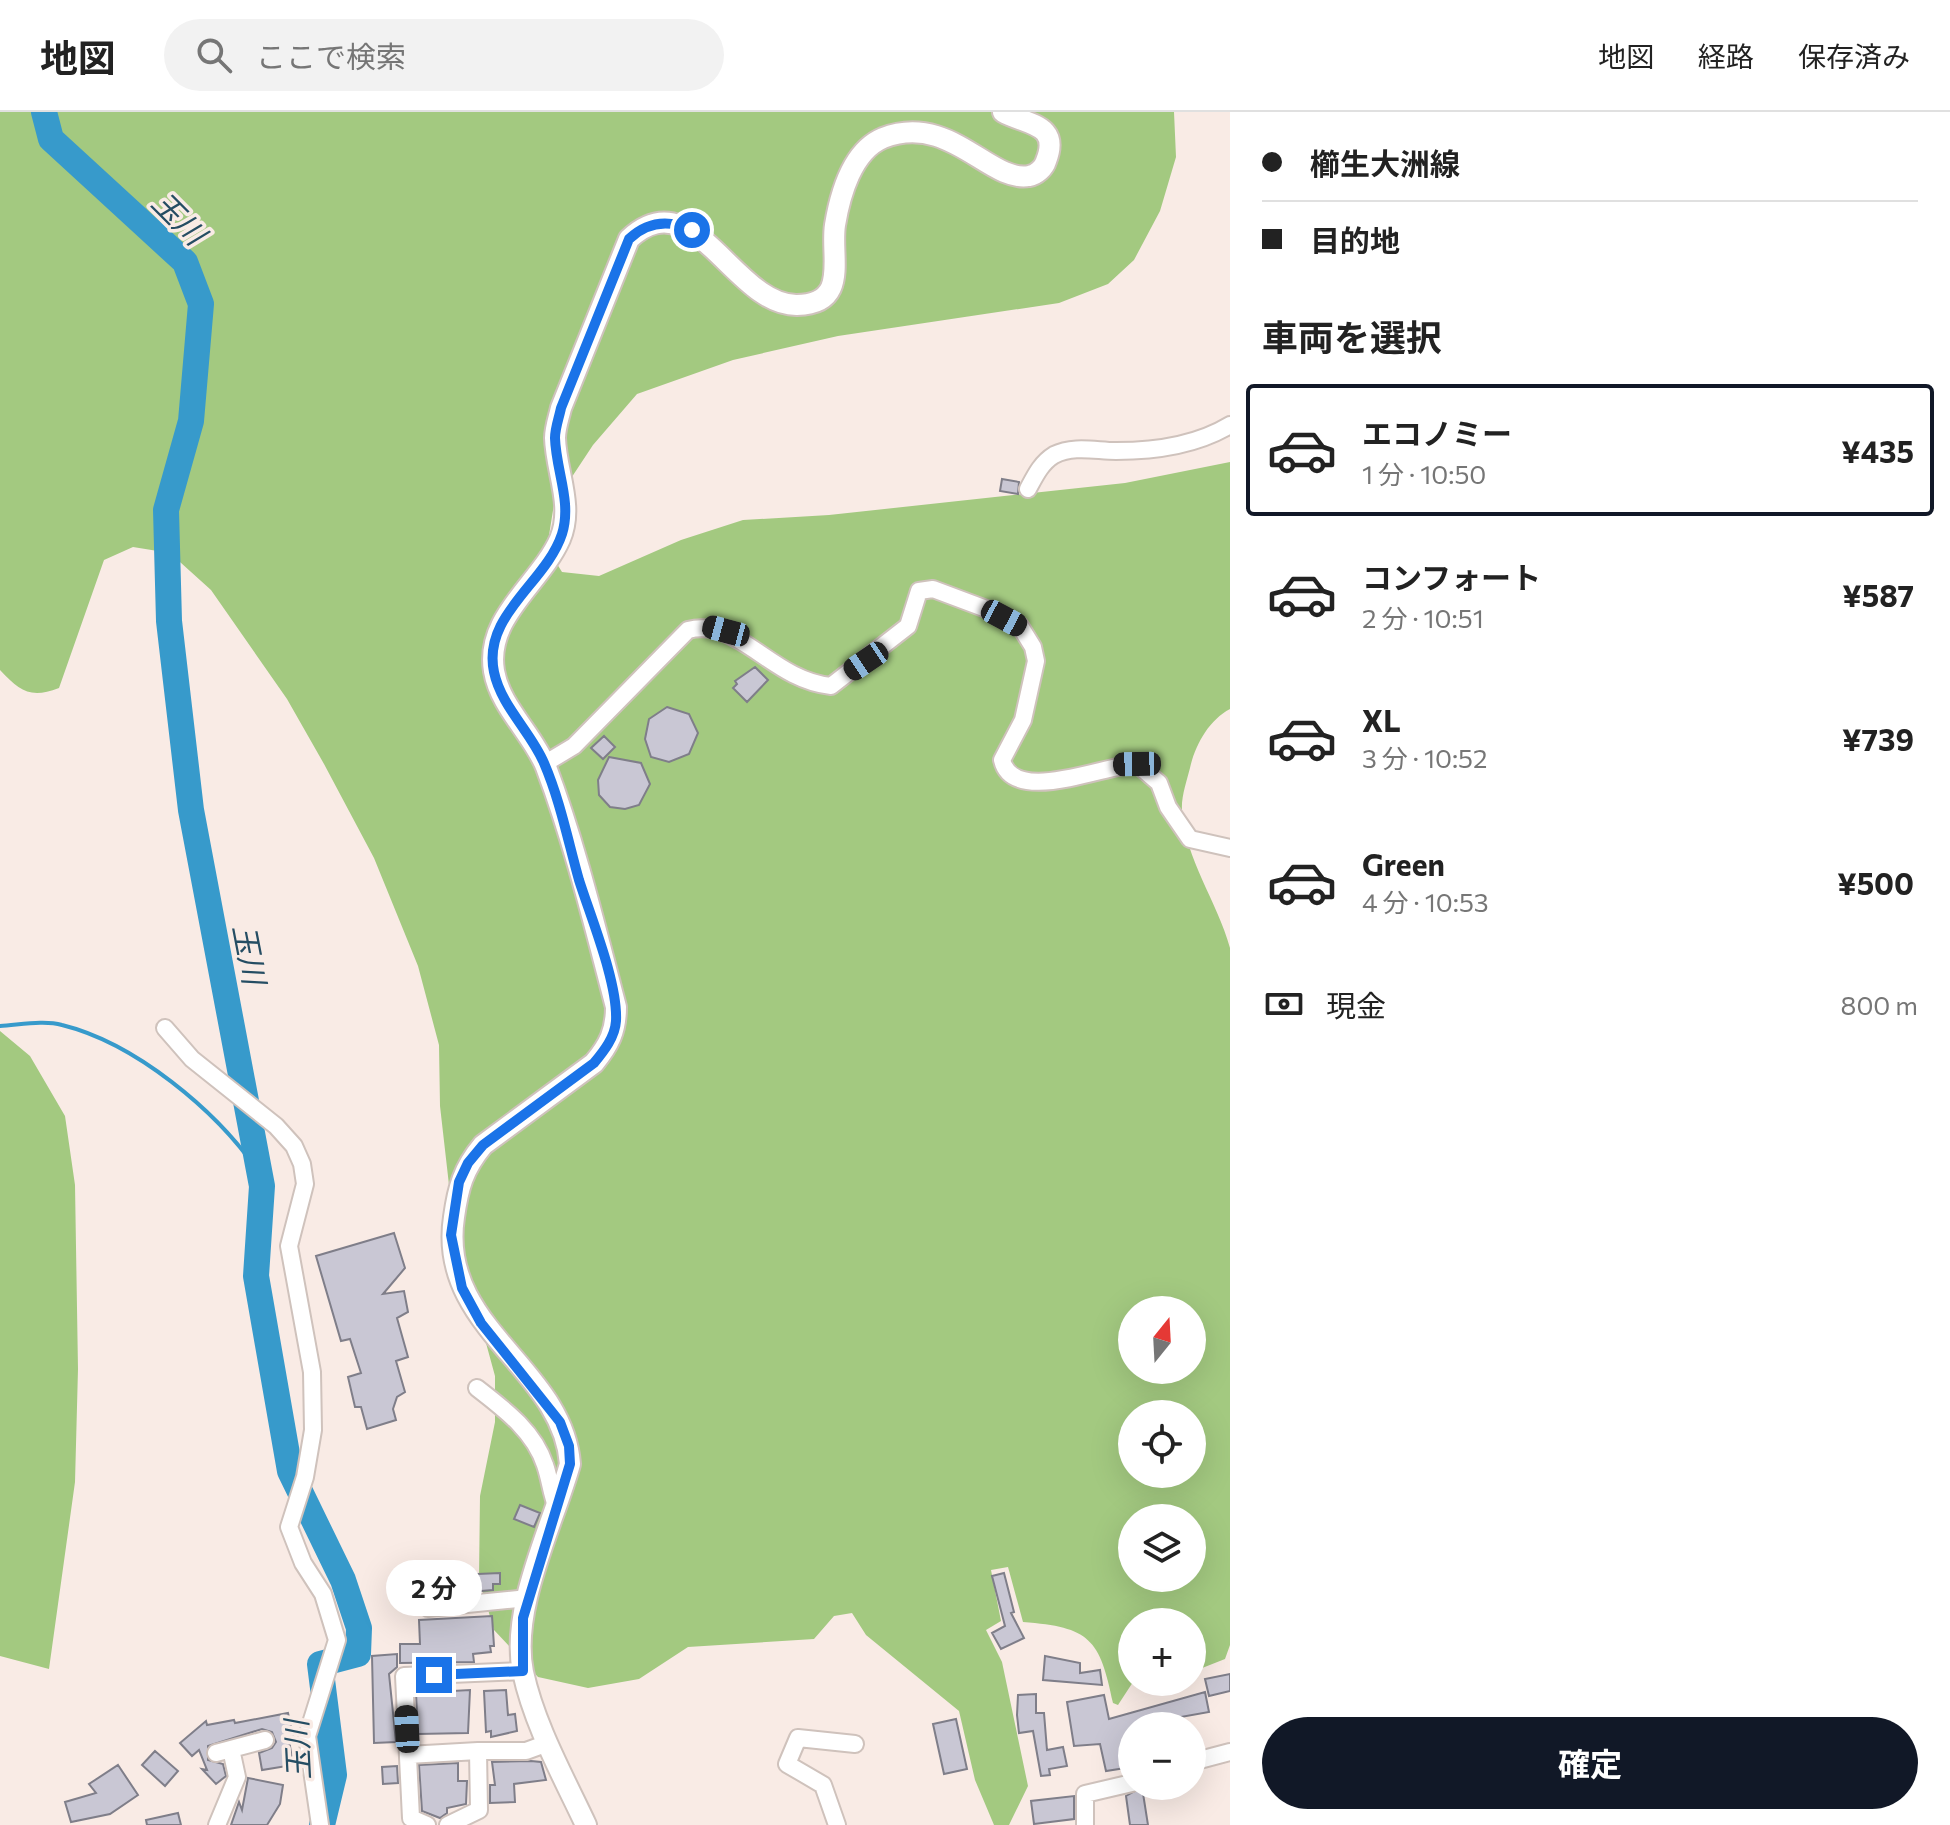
<!DOCTYPE html>
<html lang="ja">
<meta charset="utf-8">
<style>
:root{--surface:#fff;--page:#f2f2f2;--text:#222;--muted:#767676;--line:#e0e0e0;--accent:#111827}
body{margin:0;font-family:Commissioner,"Noto Sans JP",sans-serif;background:var(--page);color:var(--text);height:100vh;display:flex;flex-direction:column;font-size:30px;white-space:nowrap}
*{box-sizing:border-box;margin:0}
p{font-size:26px;color:var(--muted)}
.icon{flex:none;width:44px;height:44px;fill:none;stroke:currentColor;stroke-width:2;stroke-linecap:round;stroke-linejoin:round}
.map{position:relative;flex:1;overflow:hidden}
.drawer{display:flex;flex-direction:column;background:var(--surface);width:720px}
.drawer>*{flex:none}
.guide{display:grid;align-content:center;height:176px;padding:0 32px;background:var(--surface)}
.needle{width:52px;rotate:18deg}
.buttons{position:absolute;left:1118px;top:1184px;display:grid;gap:16px}
.buttons a{display:grid;place-items:center;width:88px;height:88px;border-radius:50%;background:var(--surface);box-shadow:0 8px 32px #0002;font-size:40px}
.end{position:absolute;width:36px;height:36px;margin:-18px;border:10px solid #1a73e8;background:#fff;box-shadow:0 0 0 4px #fff}
.from{border-radius:50%}
.bubble{position:absolute;height:56px;border-radius:28px;background:var(--surface);box-shadow:0 8px 32px #0002;font-size:26px;font-weight:700;line-height:56px;text-align:center}
.car{position:absolute;width:24px;height:48px;margin:-24px -12px;border-radius:10px;box-shadow:0 0 6px 2px #0007;background:linear-gradient(#222 24%,#8ab4d8 0 40%,#222 0 76%,#8ab4d8 0 86%,#222 0)}
.guide b{display:flex;align-items:center;gap:28px;height:76px;font-size:30px}
.guide b+b{border-top:2px solid var(--line)}
.guide i{width:20px;height:20px;background:var(--text)}
ul{padding:0;list-style:none}
li{display:flex;align-items:center;gap:24px;height:132px;margin:0 16px 12px;padding:0 16px;border:4px solid transparent;border-radius:8px}
li div{flex:1}
li b{display:block;font-size:30px}
li em{font-style:normal;font-weight:700}
li.active{border-color:var(--accent)}
li>.icon{width:72px;height:72px;stroke-width:1.5}
h2{padding:0 32px;font-size:36px;line-height:96px}
.pay{display:flex;align-items:center;gap:20px;height:88px;padding:0 32px;font-size:30px}
.pay p{margin-inline-start:auto}
.action{display:flex;gap:16px;margin-top:auto;padding:16px 32px}
.action a{flex:1;height:92px;border-radius:48px;background:var(--accent);color:#fff;font-size:32px;font-weight:700;line-height:92px;text-align:center}
header{display:flex;align-items:center;gap:48px;box-sizing:border-box;height:112px;padding:0 40px;background:var(--surface);border-bottom:2px solid var(--line)}
header strong{font-size:38px}
nav{display:flex;gap:44px;margin-inline-start:auto;font-size:28px}
.search{width:560px;height:72px;background:var(--page);display:flex;align-items:center;gap:20px;box-sizing:border-box;padding:0 28px;border-radius:44px;color:var(--muted);font-size:30px}
main{display:flex;flex:1;min-height:0}
.map>svg:first-child{display:block}
.green{fill:#a3c980;fill-rule:evenodd}
.lines{fill:none;stroke-linecap:round;stroke-linejoin:round}
.stream{stroke:#379acb;stroke-width:4}
.river{stroke:#379acb;stroke-width:26}
.building{fill:#c9c7d4;stroke:#7f7e89;stroke-width:2}
.minor-casing{stroke:#cfc2bc;stroke-width:20}
.major-casing{stroke:#cfc2bc;stroke-width:24}
.minor{stroke:#fff;stroke-width:16}
.major{stroke:#fff;stroke-width:20}
.route{stroke:#1a73e8;stroke-width:10}
.labels{text-anchor:middle;dominant-baseline:central;stroke-width:7;stroke-linejoin:round;paint-order:stroke}
.water-label{font-size:30px;font-style:italic;fill:#254d63;stroke:#f9ebe5}
</style>
<header>
<strong>地図</strong>
<div class="search"><svg class="icon" aria-label="search" viewBox="0 0 24 24"><circle cx="10" cy="10" r="6"/><path d="M15 15l6 6"/></svg>ここで検索</div>
<nav><a>地図</a><a>経路</a><a>保存済み</a></nav>
</header>
<main>
<div class="map">
<svg width="1230" height="1713" viewBox="0 0 1230 1713">
<rect width="100%" height="100%" fill="#f9ebe5"/>
<path class="green" d="M0,0H1174L1176,45L1160,99L1134,148L1108,172L1059,191L838,224L733,248L637,282L593,333L554,392L547,436L562,460L599,464L681,428L743,408L829,403L1125,371L1230,350V597C1209,608 1195,633 1190,656C1187,668 1181,685 1182,698C1185,747 1217,789 1230,836V1533L1225,1547L1192,1560V1510H1132L1133,1570L1118,1593L1113,1591C1100,1527 1090,1515 1023,1510L1008,1455L991,1458L1001,1509L986,1518L1002,1550L1028,1674L1009,1713H994L975,1668L959,1599L866,1523L852,1501L834,1504L814,1527L688,1535L639,1567L588,1576L538,1565L494,1518L479,1467L480,1384L495,1310V1264L465,1154L449,1073L440,994L439,933L418,854L374,746L324,652L287,587L211,478L170,441L133,435L104,448L59,576C30,587 20,579 0,558ZM1132,1198H1192V1258H1132ZM1132,1302H1192V1362H1132ZM1132,1406H1192V1466H1132Z
M0,919L30,944L65,1004L75,1073L78,1257L75,1370L49,1557L0,1544Z
M1148,1570H1183L1175,1579L1159,1583Z"/>
<g class="lines">
<path class="stream" d="M0,914C19,913 44,908 62,913C135,931 216,998 258,1059"/>
<path class="river" d="M44,0L51,27L185,150L201,192L191,309L166,398L169,509L191,698L262,1074L256,1164L290,1359L343,1468L359,1516L358,1542L320,1552L334,1663L322,1713"/>
</g>
<path class="building" d="M1002,367L1019,370L1018,382L1000,379Z
M755,555L768,568L747,590L733,576L737,572L735,569Z
M667,595L689,602L698,621L689,642L669,650L651,645L645,627L649,607Z
M604,624L615,635L603,647L591,636Z
M609,645L641,651L650,672L639,693L625,697L610,695L599,683L598,668Z
M394,1121L405,1156L383,1182L404,1179L408,1200L397,1206L408,1245L396,1249L405,1280L397,1285L393,1297L396,1308L367,1317L361,1295H355L348,1265L361,1261L350,1227L341,1229L316,1144Z
M520,1393L540,1401L534,1415L514,1407Z
M500,1461V1472H493V1478L433,1483L431,1464Z
M1004,1461L1014,1500L1011,1501L1024,1526L1001,1537L992,1521L1005,1514L992,1464Z
M492,1504L494,1534H490L491,1540L473,1542L474,1550L400,1551V1532H420L419,1508Z
M397,1542V1555L389,1562L396,1630L374,1631L372,1544Z
M1045,1544L1080,1551V1561L1100,1558L1102,1573L1043,1568Z
M1230,1562V1579L1209,1584L1205,1567Z
M470,1578L468,1621L418,1622L416,1581Z
M506,1578L508,1603L515,1602L517,1619L491,1625V1619L486,1620L484,1579Z
M1205,1580L1209,1600L1175,1606L1177,1614H1132V1620L1127,1621L1132,1655L1106,1659L1100,1632L1074,1634L1067,1590L1104,1583L1109,1607Z
M1036,1582V1601H1044L1047,1638L1063,1635L1067,1654L1049,1657L1050,1663L1041,1664L1033,1619L1019,1621L1017,1603L1018,1583Z
M288,1601L294,1627L289,1628L293,1653L262,1658L259,1641L272,1636L276,1630L272,1620L262,1617L208,1634V1648L223,1652L226,1664L216,1672L202,1657L207,1658L199,1638L192,1644L180,1631L206,1609L207,1613L234,1608L235,1611Z
M956,1607L967,1657L944,1662L933,1612Z
M155,1639L178,1659L165,1674L142,1653Z
M531,1649L541,1650L546,1668L514,1672L515,1690L490,1691V1673H495L492,1650Z
M458,1651V1669H467L466,1692L447,1696V1701L440,1706L422,1699L419,1653Z
M118,1653L138,1683L110,1702L71,1710L65,1690L96,1681L89,1672Z
M397,1654L398,1671L383,1672L382,1655Z
M248,1666L283,1673L280,1692L267,1713H231L239,1690L242,1698Z
M1142,1675L1148,1713H1130L1126,1684Z
M1074,1684V1707L1034,1712L1031,1689Z
M178,1701L181,1713H147L146,1708Z"/>
<g class="lines">
<g class="minor-casing">
<path id="minor" d="M1028,377C1035,364 1041,351 1054,343C1074,333 1096,339 1116,339C1155,339 1197,333 1230,313
M544,652L574,634L688,518C739,505 771,568 831,574L908,514L919,479L933,477L989,498L1020,514L1033,535L1036,549L1023,608L1002,648C1013,694 1104,653 1137,652L1159,671L1168,695L1190,727L1230,736
M165,916L192,947L276,1014L294,1034L302,1052L305,1072L289,1134L312,1260L313,1318L305,1365L289,1415L303,1451L323,1482L337,1528L307,1624L320,1713
M477,1276C504,1297 534,1319 545,1353C550,1367 551,1382 557,1396
M428,1496L528,1486
M216,1641L265,1628
M408,1643L478,1639
M1192,1650L1230,1640
M217,1713L237,1665L231,1637
M427,1713L411,1706L404,1564L523,1559
M448,1713L479,1698L478,1639H526L548,1631
M837,1713L823,1673L787,1652L798,1626L855,1632
M1085,1713V1682L1132,1671"/>
</g>
<g class="major-casing">
<path id="major" d="M586,1713C563,1664 534,1612 523,1560C510,1496 553,1413 570,1352C563,1255 437,1216 454,1105C458,1076 463,1057 483,1033L594,951C609,933 616,919 616,895C595,815 575,732 546,655C533,622 500,595 494,559C485,505 540,472 560,427C574,394 556,360 555,326C555,316 559,305 561,296L629,127C694,66 734,194 797,193C850,192 830,145 835,113C840,83 852,39 883,26C950,0 989,71 1029,64C1036,63 1044,56 1046,49C1061,11 1026,13 1003,0"/>
</g>
<use href="#minor" class="minor"/>
<use href="#major" class="major"/>
</g>
<g class="lines">
<path class="route" d="M434,1563L523,1559V1506L570,1352L569,1334L560,1310L481,1211L462,1176L451,1123L459,1070L468,1051L483,1033L594,951C604,939 615,925 616,909C618,871 591,806 579,768C568,729 560,688 544,651C531,620 501,594 494,560C482,503 546,471 562,422C572,390 556,359 555,326C555,316 559,306 561,296L629,127C648,109 670,108 692,118"/>
</g>
<g class="labels">
<g class="water-label">
<text transform="translate(180 105) rotate(45)">玉川</text>
<text transform="translate(251 842) rotate(79)">玉川</text>
<text transform="translate(296 1638) rotate(-93)">玉川</text>
</g>
</g>
</svg>
<div class="buttons">
<a><svg class="needle" viewBox="-14 -14 28 28"><path d="M0-13l5 13h-10z" fill="#e53935"/><path d="M0 13l5-13h-10z" fill="#767676"/></svg></a>
<a><svg class="icon" aria-label="locate" viewBox="0 0 24 24"><circle cx="12" cy="12" r="6"/><path d="M12 2v4M12 18v4M2 12h4M18 12h4"/></svg></a>
<a><svg class="icon" aria-label="layers" viewBox="0 0 24 24"><path d="M12 4l9 5-9 5-9-5zM3 14l9 5 9-5"/></svg></a>
<a>+</a>
<a>−</a>
</div>
<i class="end from" style="left:692px;top:118px"></i>
<i class="end" style="left:434px;top:1563px"></i>
<div class="bubble" style="left:386px;top:1448px;width:96px">2 分</div>
<i class="car" style="left:1004px;top:506px;rotate:118deg"></i>
<i class="car" style="left:726px;top:519px;rotate:285deg"></i>
<i class="car" style="left:866px;top:549px;rotate:236deg"></i>
<i class="car" style="left:1137px;top:652px;rotate:269deg"></i>
<i class="car" style="left:407px;top:1617px;rotate:357deg"></i>
</div>
<section class="drawer">
<div class="guide">
<b><i class="from"></i>櫛生大洲線</b>
<b><i></i>目的地</b>
</div>
<h2>車両を選択</h2>
<ul>
<li class="active"><svg class="icon" aria-label="car" viewBox="0 0 24 24"><path d="M5 17H2v-5l4-1 3-4h7l3 4 3 1v5h-3M9 17h6M6 11h13"/><circle cx="7" cy="17" r="2"/><circle cx="17" cy="17" r="2"/></svg><div><b>エコノミー</b><p>1 分 · 10:50</p></div><em>¥435</em></li>
<li><svg class="icon" aria-label="car" viewBox="0 0 24 24"><path d="M5 17H2v-5l4-1 3-4h7l3 4 3 1v5h-3M9 17h6M6 11h13"/><circle cx="7" cy="17" r="2"/><circle cx="17" cy="17" r="2"/></svg><div><b>コンフォート</b><p>2 分 · 10:51</p></div><em>¥587</em></li>
<li><svg class="icon" aria-label="car" viewBox="0 0 24 24"><path d="M5 17H2v-5l4-1 3-4h7l3 4 3 1v5h-3M9 17h6M6 11h13"/><circle cx="7" cy="17" r="2"/><circle cx="17" cy="17" r="2"/></svg><div><b>XL</b><p>3 分 · 10:52</p></div><em>¥739</em></li>
<li><svg class="icon" aria-label="car" viewBox="0 0 24 24"><path d="M5 17H2v-5l4-1 3-4h7l3 4 3 1v5h-3M9 17h6M6 11h13"/><circle cx="7" cy="17" r="2"/><circle cx="17" cy="17" r="2"/></svg><div><b>Green</b><p>4 分 · 10:53</p></div><em>¥500</em></li>
</ul>
<div class="pay"><svg class="icon" aria-label="cash" viewBox="0 0 24 24"><path d="M3 7h18v10H3z"/><circle cx="12" cy="12" r="2"/></svg>現金<p>800 m</p></div>
<div class="action"><a>確定</a></div>
</section>
</main>
